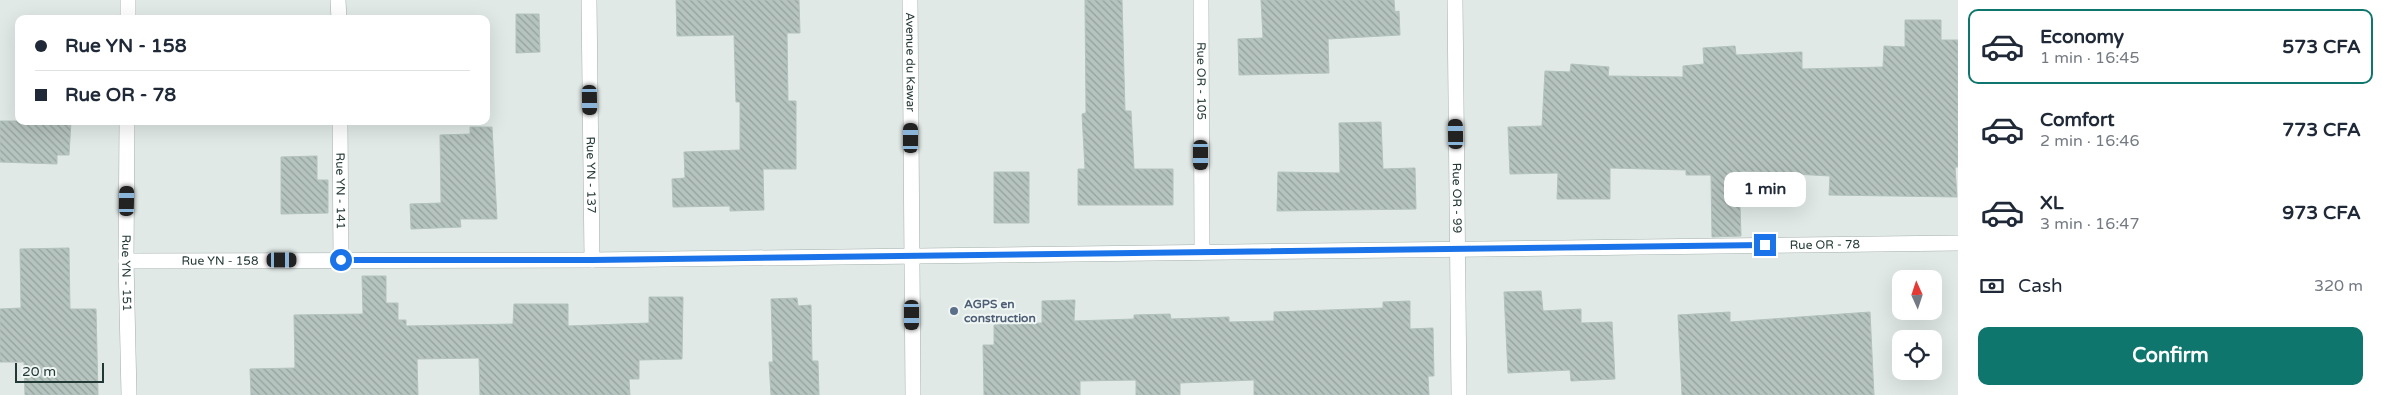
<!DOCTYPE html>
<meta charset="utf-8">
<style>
:root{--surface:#fff;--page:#f2f2f3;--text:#1f2937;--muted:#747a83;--line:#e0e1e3;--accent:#0f766e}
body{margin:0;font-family:"Varela Round",sans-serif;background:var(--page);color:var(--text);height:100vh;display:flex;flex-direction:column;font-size:19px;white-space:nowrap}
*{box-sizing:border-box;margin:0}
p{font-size:16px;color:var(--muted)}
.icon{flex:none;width:28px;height:28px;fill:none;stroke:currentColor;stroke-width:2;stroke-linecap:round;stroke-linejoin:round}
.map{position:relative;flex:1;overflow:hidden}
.details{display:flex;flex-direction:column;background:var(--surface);width:425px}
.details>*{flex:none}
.banner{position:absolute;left:15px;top:15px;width:475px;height:110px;border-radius:10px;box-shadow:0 5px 20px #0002;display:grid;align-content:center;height:110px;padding:0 20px;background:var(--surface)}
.needle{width:32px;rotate:357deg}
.tools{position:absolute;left:1892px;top:270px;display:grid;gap:10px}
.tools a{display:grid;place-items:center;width:50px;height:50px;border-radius:10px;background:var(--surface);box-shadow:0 5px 20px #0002;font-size:25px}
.scale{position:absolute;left:15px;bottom:12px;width:89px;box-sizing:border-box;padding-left:5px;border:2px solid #223834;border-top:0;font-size:14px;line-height:18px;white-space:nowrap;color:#223834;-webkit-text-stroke:4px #f0f6f4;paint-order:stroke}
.end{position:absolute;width:22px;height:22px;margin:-11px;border:6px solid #1a73e8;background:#fff;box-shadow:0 0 0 2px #fff}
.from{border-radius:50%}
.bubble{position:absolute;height:35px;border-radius:10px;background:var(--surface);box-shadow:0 5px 20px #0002;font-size:16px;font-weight:700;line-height:35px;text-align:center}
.car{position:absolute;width:15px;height:30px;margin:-15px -8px;border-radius:6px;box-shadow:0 0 4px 1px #0007;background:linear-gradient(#222 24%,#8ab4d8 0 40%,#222 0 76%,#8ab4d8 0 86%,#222 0)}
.banner b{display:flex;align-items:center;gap:18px;height:48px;font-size:19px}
.banner b+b{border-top:1px solid var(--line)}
.banner i{width:12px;height:12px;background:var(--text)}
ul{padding:9px 0 0;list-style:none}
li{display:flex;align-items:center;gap:15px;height:75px;margin:0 10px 8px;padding:0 10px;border:2px solid transparent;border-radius:10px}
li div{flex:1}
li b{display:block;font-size:19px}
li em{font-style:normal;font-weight:700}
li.current{border-color:var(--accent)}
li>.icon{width:45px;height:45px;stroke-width:1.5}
.pay{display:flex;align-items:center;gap:12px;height:55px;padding:0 20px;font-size:19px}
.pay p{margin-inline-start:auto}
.primary-button{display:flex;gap:10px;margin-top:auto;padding:10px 20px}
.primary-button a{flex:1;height:58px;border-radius:10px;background:var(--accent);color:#fff;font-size:20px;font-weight:700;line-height:58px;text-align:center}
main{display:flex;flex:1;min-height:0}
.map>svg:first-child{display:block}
.building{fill:url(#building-back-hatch);stroke:#b3c2be}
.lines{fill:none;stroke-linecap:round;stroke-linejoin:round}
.minor-casing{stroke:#a3b0ad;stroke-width:16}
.minor{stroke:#fff;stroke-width:15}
.route{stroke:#1a73e8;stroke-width:6}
.service-dot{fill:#5c6f8a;stroke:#f0f6f4;stroke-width:2}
.labels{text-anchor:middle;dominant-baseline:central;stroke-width:4;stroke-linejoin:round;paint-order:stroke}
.street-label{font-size:12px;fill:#223834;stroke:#f0f6f4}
.service-label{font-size:12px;font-weight:bold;fill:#4e5e75;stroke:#f0f6f4;text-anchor:start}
</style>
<main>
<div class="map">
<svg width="1958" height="395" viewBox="0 0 1958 395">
<defs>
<pattern id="building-back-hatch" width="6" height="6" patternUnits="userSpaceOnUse" patternTransform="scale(1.25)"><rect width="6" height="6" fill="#b6c4bf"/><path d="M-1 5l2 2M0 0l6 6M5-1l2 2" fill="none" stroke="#94a09c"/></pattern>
</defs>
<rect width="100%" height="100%" fill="#e0e9e6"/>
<path class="building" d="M676,0H799L800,33H787L788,101H796V169H763L764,210L730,211V206L673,207L672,179L685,178L684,152L740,150V102H736L734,35L677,36Z
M1085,0H1122L1125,111H1131L1134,169H1173V205H1078V169H1085L1082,114L1086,113Z
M1261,0H1394L1395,12L1399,11L1400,35L1328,39L1329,73L1239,75L1238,39L1263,38Z
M516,14H539L540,52L516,53Z
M1905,20H1941V40H1958V167H1955L1957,197L1829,195L1830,176L1742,171V175H1739L1741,236L1712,237L1711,175H1686V170L1610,168V199H1557L1558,173L1510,174L1508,127L1542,126L1545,71L1570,72L1571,64L1609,67L1608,76L1683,77V66L1704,64L1703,48L1735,46L1736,55L1802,52V69L1883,67L1884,46L1905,47Z
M0,121H71L69,155H57V164L0,162Z
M1381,122L1383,169L1415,168L1416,209L1277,211L1278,172L1340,173L1339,123Z
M470,127H492L497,219H460L461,227L411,229L410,204L441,203L440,135L470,134Z
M317,156V180H328V213L281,214V157Z
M994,172H1029V223H994Z
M69,248L70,309H96L98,395H25L24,362H0V309L21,308L20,249Z
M362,276H386V303H398V320H406V326L513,324L514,304H568V326L649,323V297H683L682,359L639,360V379H629L630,395H480L479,358L417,359L418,395H251L250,369L295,368L294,315L363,314Z
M1541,291L1543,311L1581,309V323L1612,322L1615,379L1571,381L1570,370L1508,373L1504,292Z
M797,298L798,306L811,305L812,361H818L819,395H771L769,362H773L771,299Z
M1075,300L1074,321L1134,319V315L1170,314L1171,319L1229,317V322L1274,321V312L1383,308V302L1410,301V329L1433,328L1434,376H1428L1429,395H1254V380L1180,383V395H1136V380L1080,381V395H984L983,345H994V325L1042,323V301Z
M1730,312V322L1870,312L1874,395H1682L1678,315Z"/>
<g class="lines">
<g class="minor-casing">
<g id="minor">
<path d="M338,0L339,19"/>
<path id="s1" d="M589,0L592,260"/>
<path id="s2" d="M910,0L913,395"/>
<path id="s3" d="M1201,0L1202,252"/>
<path id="s4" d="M1455,0L1459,395"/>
<path d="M128,19V0"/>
<path id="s5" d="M127,121L126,261L129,395"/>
<path id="s6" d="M340,121L341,260"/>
<path id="s7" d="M126,261L592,260L1958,243"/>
</g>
</g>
<use href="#minor" class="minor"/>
</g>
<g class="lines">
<path class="route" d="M341,260H592L1765,245"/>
</g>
<circle class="service-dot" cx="954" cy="311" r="5"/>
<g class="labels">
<g class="street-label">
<text stroke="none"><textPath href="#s2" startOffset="62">Avenue du Kawar</textPath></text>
<text stroke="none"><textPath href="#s3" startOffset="81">Rue OR - 105</textPath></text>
<text stroke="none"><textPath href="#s1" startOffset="175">Rue YN - 137</textPath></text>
<text stroke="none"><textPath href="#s6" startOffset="70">Rue YN - 141</textPath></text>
<text stroke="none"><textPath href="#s4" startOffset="198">Rue OR - 99</textPath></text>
<text stroke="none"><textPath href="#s7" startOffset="1699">Rue OR - 78</textPath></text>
<text stroke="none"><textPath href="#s7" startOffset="94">Rue YN - 158</textPath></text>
<text stroke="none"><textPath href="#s5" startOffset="152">Rue YN - 151</textPath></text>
</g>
<g class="service-label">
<text x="964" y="304">AGPS en<tspan x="964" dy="14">construction</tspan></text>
</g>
</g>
</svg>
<div class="tools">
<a><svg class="needle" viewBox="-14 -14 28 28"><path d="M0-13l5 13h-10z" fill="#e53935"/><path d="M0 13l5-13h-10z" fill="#747a83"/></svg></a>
<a><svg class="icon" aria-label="locate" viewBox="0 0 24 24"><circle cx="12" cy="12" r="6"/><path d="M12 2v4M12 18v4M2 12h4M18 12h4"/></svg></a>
</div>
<div class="scale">20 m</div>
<i class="end from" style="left:341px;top:260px"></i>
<i class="end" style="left:1765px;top:245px"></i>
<div class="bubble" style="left:1724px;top:172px;width:82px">1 min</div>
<i class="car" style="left:590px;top:100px;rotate:179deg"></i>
<i class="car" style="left:1456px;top:134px;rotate:359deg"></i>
<i class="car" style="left:911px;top:138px;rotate:0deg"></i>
<i class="car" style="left:1201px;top:155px;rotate:180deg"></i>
<i class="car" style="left:127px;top:201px;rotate:1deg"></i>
<i class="car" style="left:282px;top:260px;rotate:90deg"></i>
<i class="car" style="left:912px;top:315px;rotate:180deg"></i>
<div class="banner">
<b><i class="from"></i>Rue YN - 158</b>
<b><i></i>Rue OR - 78</b>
</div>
</div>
<section class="details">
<ul>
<li class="current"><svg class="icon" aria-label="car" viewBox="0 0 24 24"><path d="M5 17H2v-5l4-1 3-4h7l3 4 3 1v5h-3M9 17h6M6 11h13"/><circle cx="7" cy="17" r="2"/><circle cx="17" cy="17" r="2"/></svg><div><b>Economy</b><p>1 min · 16:45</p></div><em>573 CFA</em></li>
<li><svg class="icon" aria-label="car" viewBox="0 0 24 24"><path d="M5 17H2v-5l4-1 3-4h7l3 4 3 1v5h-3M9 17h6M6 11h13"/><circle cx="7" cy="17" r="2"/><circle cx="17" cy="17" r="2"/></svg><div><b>Comfort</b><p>2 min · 16:46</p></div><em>773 CFA</em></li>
<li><svg class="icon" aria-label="car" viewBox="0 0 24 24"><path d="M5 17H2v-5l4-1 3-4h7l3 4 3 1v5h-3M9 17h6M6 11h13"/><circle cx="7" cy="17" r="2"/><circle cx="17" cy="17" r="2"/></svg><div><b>XL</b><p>3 min · 16:47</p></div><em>973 CFA</em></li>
</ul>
<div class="pay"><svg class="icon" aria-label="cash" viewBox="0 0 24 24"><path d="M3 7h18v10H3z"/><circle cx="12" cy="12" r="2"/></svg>Cash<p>320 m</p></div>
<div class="primary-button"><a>Confirm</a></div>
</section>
</main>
